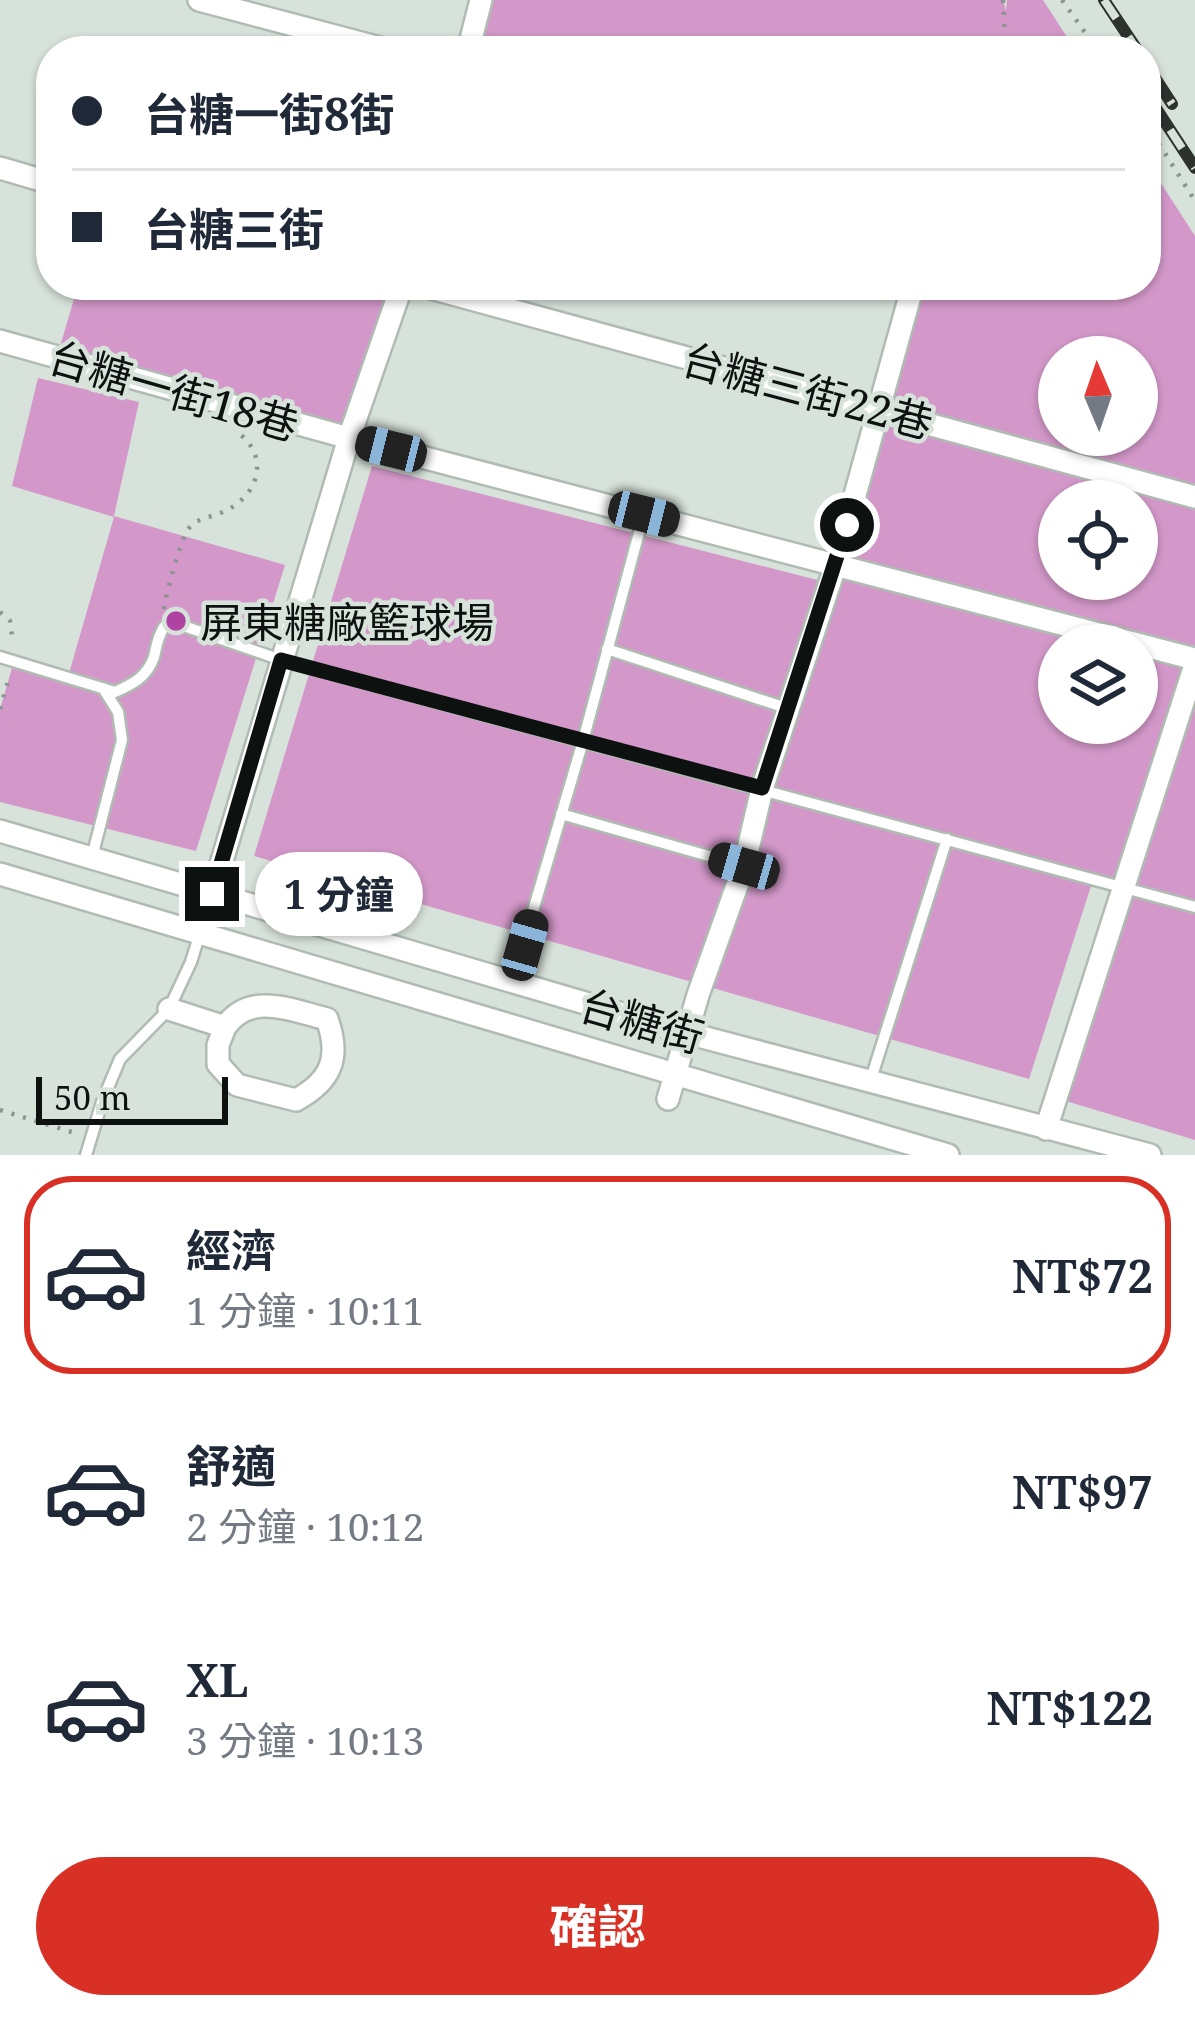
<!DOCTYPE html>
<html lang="zh-TW">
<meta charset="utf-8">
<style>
:root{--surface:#fff;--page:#f6f6f7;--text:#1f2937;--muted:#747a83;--line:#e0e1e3;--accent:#d93025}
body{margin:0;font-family:"Noto Serif","Noto Sans TC",serif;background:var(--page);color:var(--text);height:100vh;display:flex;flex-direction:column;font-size:45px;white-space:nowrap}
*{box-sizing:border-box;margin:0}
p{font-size:39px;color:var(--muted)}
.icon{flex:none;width:66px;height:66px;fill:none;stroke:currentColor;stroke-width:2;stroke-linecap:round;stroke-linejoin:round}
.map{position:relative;height:1155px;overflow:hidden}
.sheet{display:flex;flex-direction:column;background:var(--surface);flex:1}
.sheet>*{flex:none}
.banner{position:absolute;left:36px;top:36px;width:1125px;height:264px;border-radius:48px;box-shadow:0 3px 9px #0004;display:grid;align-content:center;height:264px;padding:0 36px;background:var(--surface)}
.needle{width:78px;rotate:358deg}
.controls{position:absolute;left:1038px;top:336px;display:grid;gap:24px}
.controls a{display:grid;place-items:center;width:120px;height:120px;border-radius:50%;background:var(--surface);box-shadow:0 3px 9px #0004;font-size:60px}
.scale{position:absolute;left:36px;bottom:30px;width:192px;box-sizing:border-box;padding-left:12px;border:6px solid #0d110f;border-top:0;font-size:33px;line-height:42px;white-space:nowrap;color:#0d110f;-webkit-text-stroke:9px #d7e2da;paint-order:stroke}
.end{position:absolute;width:54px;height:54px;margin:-27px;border:15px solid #0d110f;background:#fff;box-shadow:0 0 0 6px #fff}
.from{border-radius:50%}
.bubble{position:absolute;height:84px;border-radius:42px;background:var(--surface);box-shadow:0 3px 9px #0004;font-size:39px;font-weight:700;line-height:84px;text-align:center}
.car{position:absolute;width:36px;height:72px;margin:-36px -18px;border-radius:15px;box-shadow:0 0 9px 3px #0007;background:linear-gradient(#222 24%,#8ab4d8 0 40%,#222 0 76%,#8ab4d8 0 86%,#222 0)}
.banner b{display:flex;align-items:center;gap:42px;height:114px;font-size:45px}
.banner b+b{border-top:3px solid var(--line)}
.banner i{width:30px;height:30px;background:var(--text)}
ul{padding:21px 0 0;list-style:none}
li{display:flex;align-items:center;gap:36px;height:198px;margin:0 24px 18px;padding:0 12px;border:6px solid transparent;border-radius:48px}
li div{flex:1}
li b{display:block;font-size:45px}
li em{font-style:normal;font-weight:700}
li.selected{border-color:var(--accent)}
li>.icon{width:108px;height:108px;stroke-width:1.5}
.action{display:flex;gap:24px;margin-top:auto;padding:24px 36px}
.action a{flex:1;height:138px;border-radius:72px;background:var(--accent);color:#fff;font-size:48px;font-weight:700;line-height:138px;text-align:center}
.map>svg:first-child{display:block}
.green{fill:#d398c9;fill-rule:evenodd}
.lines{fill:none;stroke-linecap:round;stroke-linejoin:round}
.lane-casing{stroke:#b0bbb3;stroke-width:15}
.street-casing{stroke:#b0bbb3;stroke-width:26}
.path{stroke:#8b948e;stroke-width:4.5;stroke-dasharray:3 9;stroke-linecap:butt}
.lane{stroke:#fff;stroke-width:10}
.street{stroke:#fff;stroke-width:21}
.rail-casing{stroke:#2d322f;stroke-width:12}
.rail{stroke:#d7e2da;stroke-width:8;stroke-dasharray:22;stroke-linecap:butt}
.route{stroke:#0d110f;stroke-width:15}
.poi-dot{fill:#b043a2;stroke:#d7e2da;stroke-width:4.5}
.labels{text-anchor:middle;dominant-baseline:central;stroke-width:9;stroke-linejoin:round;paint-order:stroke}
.street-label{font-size:42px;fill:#0d110f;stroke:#d7e2da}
.poi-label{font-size:42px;fill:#0d110f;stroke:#d7e2da;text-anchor:start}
</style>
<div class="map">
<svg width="1195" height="1155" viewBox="0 0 1195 1155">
<rect width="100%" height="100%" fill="#d7e2da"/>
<path class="green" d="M481,0H1003L1006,11L1007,0H1043L1076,51H468Z
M1146,160L1195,236V1140L1056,1098L1123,887L762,789L913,285H1146ZM1059,357H1137V435H1059ZM1059,501H1137V579H1059ZM1059,645H1137V723H1059Z
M78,285H402L349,438L57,357Z
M38,378L139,402L114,516L285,565L196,851L0,802V709L14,661L68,677L114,517L12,486Z
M372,466L825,582L757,791L1092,883L1029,1079L254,856Z"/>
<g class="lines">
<g class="lane-casing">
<path id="lane" d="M607,649L789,709
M0,657L115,692C133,684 147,677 154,657C157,645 157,638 164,627L178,624L281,660L1195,907
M561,814L744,866
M92,857L122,740L118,712L103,688
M512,982L583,741L644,514
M870,1082L947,839
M86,1155L102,1102L120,1059L169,1009L191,962L212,894"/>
</g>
<g class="street-casing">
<path id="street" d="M199,0L391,51
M468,51L481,0
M0,168L51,183
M420,285L1195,497
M0,341L349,438L1195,659
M0,831L687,1033L1150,1155
M0,874L948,1155
M212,894L349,438L402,285
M169,1009L225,1027L218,1045V1064L237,1085L296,1100C331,1081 341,1058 327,1019C291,1010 250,991 225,1027
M668,1099L698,995L744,866L762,789L836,564L913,285
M1046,1129L1195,665"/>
</g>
<path class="path" d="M1003,0L1005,34
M1062,0L1098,51
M1146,123L1195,201
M164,609C166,594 181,536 190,527C199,517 214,517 225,511C257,496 270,460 241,435
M0,612L10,621L13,643
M0,709L9,678
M0,1110L75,1133"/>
<use href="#lane" class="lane"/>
<use href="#street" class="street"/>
<g class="rail-casing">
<path id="rail" d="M1104,0L1138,51
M1146,64L1172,104
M1146,93L1195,168"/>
</g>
<use href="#rail" class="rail"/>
</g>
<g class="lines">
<path class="route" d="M212,894L281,660L762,788L847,525"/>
</g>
<circle class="poi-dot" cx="176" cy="621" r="12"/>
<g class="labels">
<g class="street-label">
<text transform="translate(174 390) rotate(16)">台糖一街18巷</text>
<text transform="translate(808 390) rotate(15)">台糖三街22巷</text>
<text transform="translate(642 1020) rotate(16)">台糖街</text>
</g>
<g class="poi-label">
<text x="200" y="621">屏東糖廠籃球場</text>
</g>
</g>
</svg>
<div class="controls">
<a><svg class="needle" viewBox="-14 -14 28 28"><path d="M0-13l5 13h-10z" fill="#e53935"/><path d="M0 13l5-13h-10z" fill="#747a83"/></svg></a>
<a><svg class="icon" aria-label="locate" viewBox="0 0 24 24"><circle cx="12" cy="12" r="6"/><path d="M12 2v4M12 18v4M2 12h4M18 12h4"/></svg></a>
<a><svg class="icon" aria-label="layers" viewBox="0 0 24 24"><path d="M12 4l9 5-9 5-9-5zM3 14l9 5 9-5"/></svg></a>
</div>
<div class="scale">50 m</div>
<i class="end from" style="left:847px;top:525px"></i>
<i class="end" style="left:212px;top:894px"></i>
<div class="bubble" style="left:255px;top:852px;width:168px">1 分鐘</div>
<i class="car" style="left:391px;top:449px;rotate:284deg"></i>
<i class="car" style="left:644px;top:514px;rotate:104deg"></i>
<i class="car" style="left:744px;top:866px;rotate:286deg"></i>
<i class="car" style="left:525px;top:945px;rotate:16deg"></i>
<div class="banner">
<b><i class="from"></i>台糖一街8街</b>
<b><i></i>台糖三街</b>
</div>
</div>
<section class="sheet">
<ul>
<li class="selected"><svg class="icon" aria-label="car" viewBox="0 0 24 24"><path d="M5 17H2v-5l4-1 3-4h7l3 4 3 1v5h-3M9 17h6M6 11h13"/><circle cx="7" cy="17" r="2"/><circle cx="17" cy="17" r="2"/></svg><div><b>經濟</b><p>1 分鐘 · 10:11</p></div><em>NT$72</em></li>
<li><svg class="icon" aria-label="car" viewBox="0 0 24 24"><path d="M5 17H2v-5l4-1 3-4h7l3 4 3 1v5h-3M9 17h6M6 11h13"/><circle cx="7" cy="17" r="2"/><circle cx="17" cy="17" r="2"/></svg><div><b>舒適</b><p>2 分鐘 · 10:12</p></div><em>NT$97</em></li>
<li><svg class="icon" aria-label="car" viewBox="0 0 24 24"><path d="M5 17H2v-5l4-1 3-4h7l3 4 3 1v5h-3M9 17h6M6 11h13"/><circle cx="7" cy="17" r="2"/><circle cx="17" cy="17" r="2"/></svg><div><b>XL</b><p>3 分鐘 · 10:13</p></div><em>NT$122</em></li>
</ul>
<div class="action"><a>確認</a></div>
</section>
